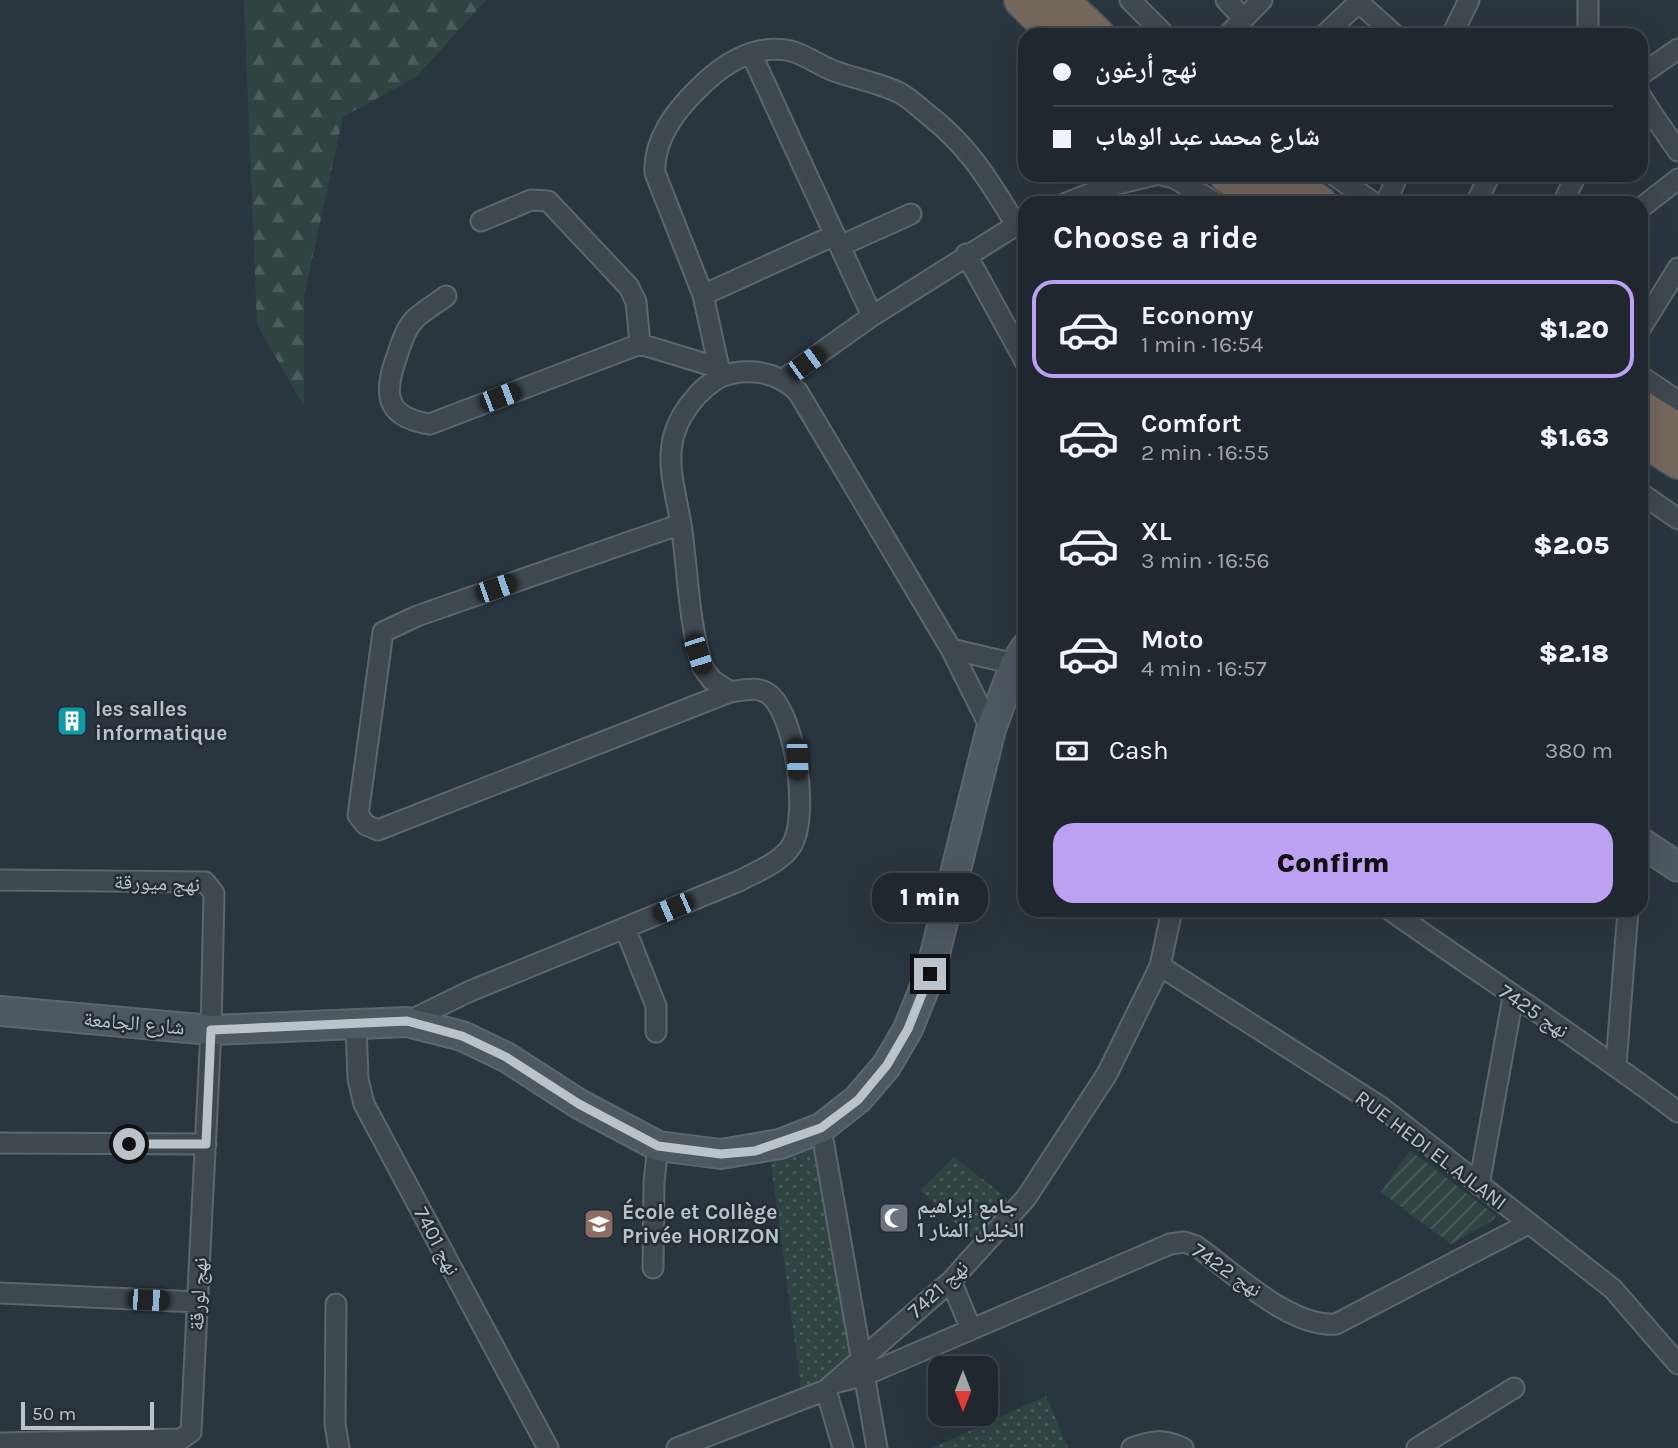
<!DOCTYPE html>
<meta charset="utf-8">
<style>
:root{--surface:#20282f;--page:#2d343b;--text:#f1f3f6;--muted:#a2a6aa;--line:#3d444b;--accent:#bca0f2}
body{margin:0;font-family:Karla,"Noto Naskh Arabic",sans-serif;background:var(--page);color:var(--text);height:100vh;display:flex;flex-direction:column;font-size:26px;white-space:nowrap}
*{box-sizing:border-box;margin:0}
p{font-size:23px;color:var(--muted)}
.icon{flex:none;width:38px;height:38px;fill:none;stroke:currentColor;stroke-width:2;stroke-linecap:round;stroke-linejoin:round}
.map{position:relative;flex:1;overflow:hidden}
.side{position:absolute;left:1018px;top:196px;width:630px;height:721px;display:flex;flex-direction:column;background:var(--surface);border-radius:21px;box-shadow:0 7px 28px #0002,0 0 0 2px var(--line)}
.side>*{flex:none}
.guide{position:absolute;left:1018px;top:28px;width:630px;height:154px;border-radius:21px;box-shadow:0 7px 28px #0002,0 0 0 2px var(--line);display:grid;align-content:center;height:154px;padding:0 35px;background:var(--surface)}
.needle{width:46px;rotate:180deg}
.tools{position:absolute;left:928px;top:1356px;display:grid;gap:14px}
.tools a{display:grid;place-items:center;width:70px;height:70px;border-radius:14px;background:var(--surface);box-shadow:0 7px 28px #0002,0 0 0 2px var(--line);font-size:35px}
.scale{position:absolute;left:21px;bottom:18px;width:133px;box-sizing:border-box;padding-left:7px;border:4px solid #bbc3ca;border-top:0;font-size:19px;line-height:24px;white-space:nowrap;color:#bbc3ca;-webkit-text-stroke:5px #232d35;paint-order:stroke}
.end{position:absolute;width:32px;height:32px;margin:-16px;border:9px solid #bbc3ca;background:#111;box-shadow:0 0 0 4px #111}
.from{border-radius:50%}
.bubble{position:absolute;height:49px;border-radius:21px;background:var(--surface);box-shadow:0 7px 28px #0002,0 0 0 2px var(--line);font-size:23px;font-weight:800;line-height:49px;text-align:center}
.car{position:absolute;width:21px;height:42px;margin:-21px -10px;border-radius:9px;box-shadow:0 0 5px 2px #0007;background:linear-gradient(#222 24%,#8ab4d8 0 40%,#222 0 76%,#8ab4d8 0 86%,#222 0)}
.guide b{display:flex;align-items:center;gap:24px;height:66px;font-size:26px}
.guide b+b{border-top:2px solid var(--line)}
.guide i{width:18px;height:18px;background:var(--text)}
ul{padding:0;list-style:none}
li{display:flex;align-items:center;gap:21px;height:98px;margin:0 14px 10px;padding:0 21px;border:4px solid transparent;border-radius:21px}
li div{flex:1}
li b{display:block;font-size:26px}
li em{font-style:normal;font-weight:800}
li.current{border-color:var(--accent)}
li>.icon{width:63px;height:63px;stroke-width:1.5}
h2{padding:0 35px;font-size:32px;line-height:84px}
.pay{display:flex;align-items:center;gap:18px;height:77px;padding:0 35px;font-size:26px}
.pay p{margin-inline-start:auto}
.button{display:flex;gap:14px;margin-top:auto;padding:14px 35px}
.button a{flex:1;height:80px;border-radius:21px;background:var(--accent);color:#111;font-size:28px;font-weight:800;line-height:80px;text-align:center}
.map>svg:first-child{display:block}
.grass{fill:url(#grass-dots)}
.forest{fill:url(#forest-firs)}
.garden{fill:url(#garden-furrows)}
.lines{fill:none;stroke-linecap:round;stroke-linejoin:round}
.street-casing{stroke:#5c666d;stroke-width:23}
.secondary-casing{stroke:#5c666d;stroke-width:32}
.highway-casing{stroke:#49535a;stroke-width:38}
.street{stroke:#3e484f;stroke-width:19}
.secondary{stroke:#4c5862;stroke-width:28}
.highway{stroke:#74675c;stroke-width:35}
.route{stroke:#bbc3ca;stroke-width:9}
.labels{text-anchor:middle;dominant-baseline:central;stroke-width:5;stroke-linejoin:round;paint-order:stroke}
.poi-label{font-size:21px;font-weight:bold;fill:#bbc3ca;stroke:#232d35;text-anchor:start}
.street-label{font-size:21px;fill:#bbc3ca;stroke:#232d35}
</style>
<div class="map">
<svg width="1678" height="1448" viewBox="0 0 1678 1448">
<defs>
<pattern id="grass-dots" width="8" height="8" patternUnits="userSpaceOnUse" patternTransform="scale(1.75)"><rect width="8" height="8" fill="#304542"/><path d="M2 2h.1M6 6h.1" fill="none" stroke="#4c5e5c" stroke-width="1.8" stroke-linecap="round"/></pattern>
<pattern id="forest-firs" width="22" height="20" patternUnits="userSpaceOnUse" patternTransform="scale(1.75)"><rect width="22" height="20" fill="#304542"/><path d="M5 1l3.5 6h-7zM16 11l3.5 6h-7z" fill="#4c5e5c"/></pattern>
<pattern id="garden-furrows" width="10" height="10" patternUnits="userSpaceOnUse" patternTransform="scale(1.75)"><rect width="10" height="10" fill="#304542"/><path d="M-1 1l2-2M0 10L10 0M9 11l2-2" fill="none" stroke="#4c5e5c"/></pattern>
</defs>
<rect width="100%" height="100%" fill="#2a363f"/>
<path class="grass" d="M825,1139L860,1354L802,1396L771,1162Z
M954,1157L1008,1199L976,1242L920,1190Z
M1046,1396L1068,1448H932Z"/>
<path class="forest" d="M244,0H486L416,77L343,117L304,296V406L257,325Z"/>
<path class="garden" d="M1410,1150L1496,1216L1493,1220L1451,1244L1381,1192Z"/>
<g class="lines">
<g class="street-casing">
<path id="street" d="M1130,0L1165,35
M1226,0L1243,18
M1356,0L1395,35
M1228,35L1262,0
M1324,35L1358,3
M1452,35L1469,0
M1588,35V0
M751,53L872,316
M1642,74L1678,49
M1642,98L1653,115L1642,121
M1653,115L1678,151
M1162,175L1174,178L1216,203
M1334,175L1374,203
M1066,203L1109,186L1155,175
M1386,203L1398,175
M1476,203L1490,175
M1563,203L1576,175
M1642,207L1678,179
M481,221L531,200L548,201L629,287L636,302L640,344
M840,246L911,214
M966,254L1026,363
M703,295L835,235
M446,296C436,304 424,310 415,319C406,328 402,341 398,353C384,391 382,417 430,424L640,344L719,368L726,374
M1642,326L1678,268
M719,368L703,295L655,173C653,141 675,111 697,90C721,65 754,43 791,51C806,55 820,66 834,71C856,79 880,83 900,93C909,98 918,106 926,113C968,145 988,179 1015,223
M1642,377L1678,401
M785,378L872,316L1026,219
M1642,494L1678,519
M681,524L417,616L383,632L358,815L366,825L378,830L730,692
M951,649L1015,664
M0,880L205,882L214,893L211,1030L191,1432L181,1439L0,1443
M1390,910C1486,978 1584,1041 1678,1112
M625,928L656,1006V1032
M1160,966L1381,1107L1613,1289L1678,1364
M407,1022L468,992L739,881C756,872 782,862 792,845C809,815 796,720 771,696C759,685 744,690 730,692L712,680L703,668C689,625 688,575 682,531C678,500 665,466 674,435C681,410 707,377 734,373C758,369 781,375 798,392L951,649L991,729
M356,1025L358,1079L364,1104L548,1448
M1616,1065L1628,910
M821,1128L877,1448
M0,1143L206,1144
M1479,1185L1513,997
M653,1268L654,1182L658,1146
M951,1281L971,1329
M0,1293L198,1302
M336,1304L335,1424L339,1448
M838,1382L863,1376L1170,1244L1184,1242L1196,1246C1233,1272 1290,1328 1336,1324L1528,1224
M826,1390L843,1448
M677,1448L826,1390L951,1281L1026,1198L1107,1074L1160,966L1172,910
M1132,1448C1152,1440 1163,1439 1183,1448
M1417,1448L1514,1388"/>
</g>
<g class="secondary-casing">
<path id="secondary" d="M1642,843L1678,867
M0,1011L211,1030L407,1022L462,1036L506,1057L579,1104L658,1146L721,1154L780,1144L821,1128L858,1099L887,1065L908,1029L930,974L991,729L1015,664L1026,647"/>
</g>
<g class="highway-casing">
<path id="highway" d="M1022,0L1057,35
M1060,0L1097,35
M1227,175L1270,203
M1277,175L1319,203
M1642,409L1678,431
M1642,438L1678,461"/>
</g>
<use href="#street" class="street"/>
<use href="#secondary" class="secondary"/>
<use href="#highway" class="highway"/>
</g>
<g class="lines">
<path class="route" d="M129,1144H206L211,1030L407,1021L462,1036L506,1057L579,1104L658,1146L721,1154L755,1151L821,1128L858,1100L887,1065L908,1029L930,974"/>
</g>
<defs>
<g id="building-square" transform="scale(1.575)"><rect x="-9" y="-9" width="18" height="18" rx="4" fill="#0f9aa8" stroke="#232d35"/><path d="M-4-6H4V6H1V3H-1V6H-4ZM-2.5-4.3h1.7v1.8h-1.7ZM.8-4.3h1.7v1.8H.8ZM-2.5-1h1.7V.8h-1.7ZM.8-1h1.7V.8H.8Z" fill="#fff"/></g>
<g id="mosque-square" transform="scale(1.575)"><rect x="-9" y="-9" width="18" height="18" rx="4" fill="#6b7280" stroke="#232d35"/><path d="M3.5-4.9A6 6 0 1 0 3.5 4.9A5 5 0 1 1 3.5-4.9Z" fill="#fff"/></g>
<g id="school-square" transform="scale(1.575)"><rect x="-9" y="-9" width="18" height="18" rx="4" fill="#8d6e63" stroke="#232d35"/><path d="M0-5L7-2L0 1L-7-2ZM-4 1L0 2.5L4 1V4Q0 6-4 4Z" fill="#fff"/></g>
</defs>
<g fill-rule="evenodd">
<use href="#building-square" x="72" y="721"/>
<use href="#mosque-square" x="894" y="1218"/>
<use href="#school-square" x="599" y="1224"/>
</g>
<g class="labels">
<g class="poi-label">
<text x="95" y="709">les salles<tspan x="95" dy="24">informatique</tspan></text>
<text x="917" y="1206">جامع إبراهيم<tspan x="917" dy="24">الخليل المنار 1</tspan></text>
<text x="622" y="1212">École et Collège<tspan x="622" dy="24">Privée HORIZON</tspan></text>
</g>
<g class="street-label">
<text transform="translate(157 883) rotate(2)">نهج ميورقة</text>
<text transform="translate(1534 1011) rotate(34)">نهج 7425</text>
<text transform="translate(134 1023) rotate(5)">شارع الجامعة</text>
<text transform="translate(1431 1150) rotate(37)">RUE HEDI EL AJLANI</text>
<text transform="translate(437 1241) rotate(62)">نهج 7401</text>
<text transform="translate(1227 1270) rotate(34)">نهج 7422</text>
<text transform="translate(938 1289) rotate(-43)">نهج 7421</text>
<text transform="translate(198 1294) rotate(-87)">نهج لورقة</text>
</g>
</g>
</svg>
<div class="tools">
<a><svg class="needle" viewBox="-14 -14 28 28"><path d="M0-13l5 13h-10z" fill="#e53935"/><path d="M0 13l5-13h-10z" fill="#a2a6aa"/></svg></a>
</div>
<div class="scale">50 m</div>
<i class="end from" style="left:129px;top:1144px"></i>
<i class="end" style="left:930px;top:974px"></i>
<div class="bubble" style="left:872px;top:873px;width:116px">1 min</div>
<i class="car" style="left:806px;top:363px;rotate:54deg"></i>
<i class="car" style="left:500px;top:397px;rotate:69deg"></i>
<i class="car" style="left:496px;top:588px;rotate:71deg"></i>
<i class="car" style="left:698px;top:654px;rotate:162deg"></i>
<i class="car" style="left:797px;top:759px;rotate:178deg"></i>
<i class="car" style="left:673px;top:908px;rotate:247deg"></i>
<i class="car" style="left:148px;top:1300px;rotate:92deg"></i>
<div class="guide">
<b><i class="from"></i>نهج أرغون</b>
<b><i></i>شارع محمد عبد الوهاب</b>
</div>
<section class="side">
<h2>Choose a ride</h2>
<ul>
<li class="current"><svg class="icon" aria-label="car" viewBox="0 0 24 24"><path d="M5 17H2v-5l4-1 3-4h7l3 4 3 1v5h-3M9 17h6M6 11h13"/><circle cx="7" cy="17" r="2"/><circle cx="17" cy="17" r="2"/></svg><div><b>Economy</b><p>1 min · 16:54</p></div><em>$1.20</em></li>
<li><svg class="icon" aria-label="car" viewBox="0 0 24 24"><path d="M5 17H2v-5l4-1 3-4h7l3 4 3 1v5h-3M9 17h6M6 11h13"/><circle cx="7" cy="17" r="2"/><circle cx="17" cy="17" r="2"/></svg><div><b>Comfort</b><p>2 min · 16:55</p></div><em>$1.63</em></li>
<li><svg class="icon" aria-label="car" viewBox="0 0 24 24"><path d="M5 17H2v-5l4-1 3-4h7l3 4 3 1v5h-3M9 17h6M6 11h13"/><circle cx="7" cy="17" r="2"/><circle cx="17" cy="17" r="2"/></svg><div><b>XL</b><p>3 min · 16:56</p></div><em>$2.05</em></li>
<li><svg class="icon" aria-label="car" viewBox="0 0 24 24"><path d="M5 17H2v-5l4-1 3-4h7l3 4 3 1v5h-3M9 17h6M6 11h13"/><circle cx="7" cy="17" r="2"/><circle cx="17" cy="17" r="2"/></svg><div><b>Moto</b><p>4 min · 16:57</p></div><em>$2.18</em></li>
</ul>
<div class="pay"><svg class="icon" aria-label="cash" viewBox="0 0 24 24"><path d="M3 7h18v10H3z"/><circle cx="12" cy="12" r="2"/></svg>Cash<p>380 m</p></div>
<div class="button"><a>Confirm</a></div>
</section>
</div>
